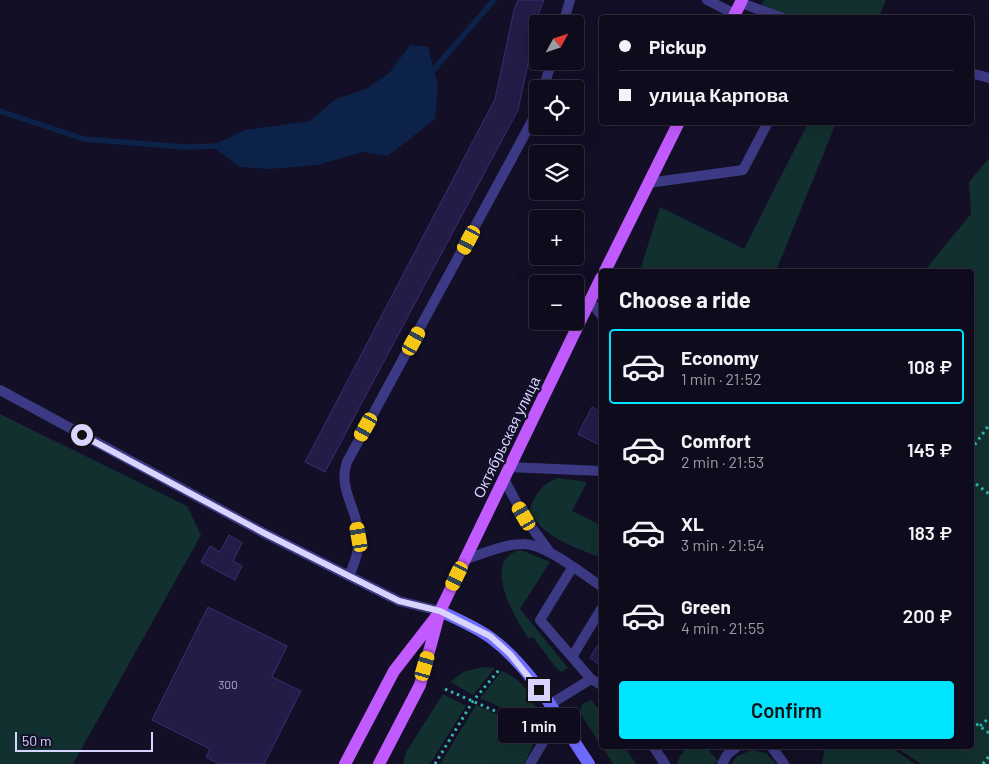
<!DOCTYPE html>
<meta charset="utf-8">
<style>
:root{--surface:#0e0b1c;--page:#171425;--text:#f1f3f6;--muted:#9b9ba3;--line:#2e2b3b;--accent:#00e5ff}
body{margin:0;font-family:Barlow,sans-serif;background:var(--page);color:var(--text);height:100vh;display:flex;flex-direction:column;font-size:19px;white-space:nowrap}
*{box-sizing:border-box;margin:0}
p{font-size:16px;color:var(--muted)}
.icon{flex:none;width:28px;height:28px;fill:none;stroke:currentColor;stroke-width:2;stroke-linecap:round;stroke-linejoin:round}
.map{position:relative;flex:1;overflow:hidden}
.sheet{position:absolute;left:599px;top:269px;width:375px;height:480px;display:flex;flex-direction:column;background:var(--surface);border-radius:5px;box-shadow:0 5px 20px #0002,0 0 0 1px var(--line)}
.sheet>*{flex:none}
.top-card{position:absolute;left:599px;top:15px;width:375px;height:110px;border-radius:5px;box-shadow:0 5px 20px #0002,0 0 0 1px var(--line);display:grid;align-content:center;height:110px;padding:0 20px;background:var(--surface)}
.needle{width:32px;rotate:50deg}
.fabs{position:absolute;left:529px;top:15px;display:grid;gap:10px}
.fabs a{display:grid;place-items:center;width:55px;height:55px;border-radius:5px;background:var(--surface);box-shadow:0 5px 20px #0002,0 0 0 1px var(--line);font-size:25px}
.scale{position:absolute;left:15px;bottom:12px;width:138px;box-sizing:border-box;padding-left:5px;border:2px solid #d9d4ff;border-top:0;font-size:14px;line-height:18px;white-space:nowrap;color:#d9d4ff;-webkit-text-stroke:4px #130f26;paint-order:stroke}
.end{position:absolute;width:22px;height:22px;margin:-11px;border:6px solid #d9d4ff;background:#111;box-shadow:0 0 0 2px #111}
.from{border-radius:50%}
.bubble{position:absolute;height:35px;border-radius:5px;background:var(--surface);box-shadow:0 5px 20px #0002,0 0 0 1px var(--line);font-size:16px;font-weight:600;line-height:35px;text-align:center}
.car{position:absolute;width:15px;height:30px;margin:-15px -8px;border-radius:6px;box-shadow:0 0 4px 1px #0007;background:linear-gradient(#f5c518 24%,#345 0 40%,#f5c518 0 76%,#345 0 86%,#f5c518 0)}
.top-card b{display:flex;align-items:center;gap:18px;height:48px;font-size:19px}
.top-card b+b{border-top:1px solid var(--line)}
.top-card i{width:12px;height:12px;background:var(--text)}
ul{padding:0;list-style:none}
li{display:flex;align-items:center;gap:15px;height:75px;margin:0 10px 8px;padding:0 10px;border:2px solid transparent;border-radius:5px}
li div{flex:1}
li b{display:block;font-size:19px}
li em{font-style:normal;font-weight:600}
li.current{border-color:var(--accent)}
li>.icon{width:45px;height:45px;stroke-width:1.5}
h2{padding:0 20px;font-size:22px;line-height:60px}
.cta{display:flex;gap:10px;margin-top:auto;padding:10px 20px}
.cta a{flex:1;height:58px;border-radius:5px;background:var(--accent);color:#111;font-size:20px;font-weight:600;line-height:58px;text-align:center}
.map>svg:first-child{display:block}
.green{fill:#12302f}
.water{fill:#0c2248}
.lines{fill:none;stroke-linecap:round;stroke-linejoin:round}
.stream{stroke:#0c2248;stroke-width:5.5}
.building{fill:#241b47;stroke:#3b2d73}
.path{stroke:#2fb8b0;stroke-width:3;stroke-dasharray:2.5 4;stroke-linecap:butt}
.service{stroke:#3d3a85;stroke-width:10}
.secondary{stroke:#6f6bff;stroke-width:12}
.primary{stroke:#c25bff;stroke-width:12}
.route{stroke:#d9d4ff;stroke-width:6}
.labels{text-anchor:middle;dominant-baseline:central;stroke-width:4.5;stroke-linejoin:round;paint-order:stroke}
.number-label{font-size:12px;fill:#aca6d1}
.street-label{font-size:15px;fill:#d9d4ff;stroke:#130f26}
</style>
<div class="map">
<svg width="989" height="764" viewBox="0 0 989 764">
<rect width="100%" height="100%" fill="#130f26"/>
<path class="green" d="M764,0H886L879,17L755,18Z
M808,123H836L776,271H652L641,267L660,207L744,249Z
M989,158V764H921L894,746H971V271H924L971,214L969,182Z
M0,414L187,506L201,535L73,764H0Z
M558,478L587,482L572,511L601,525V558C573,546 545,539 529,511C534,496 542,483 558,478Z
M521,550L550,562L520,609L568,668L562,672L556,668L533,637L529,639C516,620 479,559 521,550Z
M483,667L495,668L473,695L450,682L463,672Z
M502,671C524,679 538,703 540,725L480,698Z
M443,694L466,706L430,764H403L406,752Z
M591,700L601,712V746L580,713L582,704Z
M476,705L539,733L524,764H440Z
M602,746H624L636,764H613Z
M687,746H705L718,761L714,764H677L680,756Z
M821,746H889L915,764H822L824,752Z
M752,750L766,753L776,764H731L737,756Z"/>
<path class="water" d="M410,45L428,47L438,86L435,119L388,156L363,152L317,165L270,169L240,167L211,146L245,130L310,121L336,99L366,89L390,72Z"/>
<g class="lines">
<path class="stream" d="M430,74L494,0
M0,111L84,139L184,147L218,146"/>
</g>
<path class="building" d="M518,0H544L539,12L518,110L325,472L305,462L495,99L514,10Z
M592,407L601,412V446L578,434Z
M229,535L242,543L233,561L242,566L235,580L201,562L210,546L220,552Z
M208,607L287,646L272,677L301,691L264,764H219L206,757L210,749L152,720Z
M601,640V666L590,658Z"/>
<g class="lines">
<path class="path" d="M971,450L989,425
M971,480L989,494
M445,689L536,729
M971,720L989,733
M980,726L989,718
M435,764L473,701L499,670
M983,764L989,756"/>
<path class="service" d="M707,0L735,14
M741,3L783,18
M563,24L570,0
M971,73L989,78
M543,89L552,61
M648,183L743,170L768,122
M590,301L601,315
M0,390L264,533L349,576L399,601L440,611
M509,467L601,471
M504,479L524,517L549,551
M465,559C483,554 504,544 522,544C545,543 582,574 601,586
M572,568L540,620L591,679L601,685
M349,576C354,564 359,552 359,538C359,511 337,489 347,462L511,160L533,119L538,106
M572,657L601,609
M549,705L591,679
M653,746L665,764
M771,746L784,764
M530,764L548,734L562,723
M722,764L727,755L738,746"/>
<path class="secondary" d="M440,611C457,619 476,627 491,638C533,669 560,721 589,764"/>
<path class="primary" d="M733,18L742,0
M605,271L679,122
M345,764L394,671L436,617
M379,764L420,685L440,611L601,278"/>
</g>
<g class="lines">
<path class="route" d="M82,435L264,533L349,576L399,601L440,611L490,636L510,654L539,690"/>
</g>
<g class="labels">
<g class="number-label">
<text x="228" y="684">300</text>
</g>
<g class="street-label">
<text transform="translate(506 437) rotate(-64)">Октябрьская улица</text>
</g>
</g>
</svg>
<div class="fabs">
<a><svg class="needle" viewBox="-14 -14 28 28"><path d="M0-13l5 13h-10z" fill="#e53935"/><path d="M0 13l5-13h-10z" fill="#9b9ba3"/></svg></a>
<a><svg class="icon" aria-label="locate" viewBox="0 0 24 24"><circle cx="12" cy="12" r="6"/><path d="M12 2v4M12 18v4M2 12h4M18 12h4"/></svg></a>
<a><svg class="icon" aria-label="layers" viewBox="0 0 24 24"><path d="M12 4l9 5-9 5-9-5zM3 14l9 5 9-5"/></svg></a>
<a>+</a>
<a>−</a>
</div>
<div class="scale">50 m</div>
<i class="end from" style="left:82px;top:435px"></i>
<i class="end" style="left:539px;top:690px"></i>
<div class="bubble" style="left:498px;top:708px;width:82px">1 min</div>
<i class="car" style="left:469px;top:240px;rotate:208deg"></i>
<i class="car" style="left:414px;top:341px;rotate:29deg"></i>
<i class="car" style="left:366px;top:427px;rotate:209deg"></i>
<i class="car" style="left:524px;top:516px;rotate:330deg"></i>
<i class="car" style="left:359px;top:537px;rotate:350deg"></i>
<i class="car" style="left:457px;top:576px;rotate:206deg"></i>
<i class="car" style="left:425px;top:666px;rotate:16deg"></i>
<div class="top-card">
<b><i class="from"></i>Pickup</b>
<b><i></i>улица Карпова</b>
</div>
<section class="sheet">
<h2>Choose a ride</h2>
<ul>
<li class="current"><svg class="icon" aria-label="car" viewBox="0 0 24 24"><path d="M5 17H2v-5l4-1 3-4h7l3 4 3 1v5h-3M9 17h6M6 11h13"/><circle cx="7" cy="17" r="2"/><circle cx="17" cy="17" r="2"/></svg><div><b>Economy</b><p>1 min · 21:52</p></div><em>108 ₽</em></li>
<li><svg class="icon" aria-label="car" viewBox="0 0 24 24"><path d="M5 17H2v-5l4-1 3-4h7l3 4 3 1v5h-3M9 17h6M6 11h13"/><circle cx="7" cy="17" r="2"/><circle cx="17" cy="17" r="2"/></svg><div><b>Comfort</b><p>2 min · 21:53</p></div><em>145 ₽</em></li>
<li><svg class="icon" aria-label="car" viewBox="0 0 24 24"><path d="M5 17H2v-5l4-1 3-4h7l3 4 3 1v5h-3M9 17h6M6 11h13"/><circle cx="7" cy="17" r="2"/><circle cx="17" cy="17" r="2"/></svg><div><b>XL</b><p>3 min · 21:54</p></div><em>183 ₽</em></li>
<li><svg class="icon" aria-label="car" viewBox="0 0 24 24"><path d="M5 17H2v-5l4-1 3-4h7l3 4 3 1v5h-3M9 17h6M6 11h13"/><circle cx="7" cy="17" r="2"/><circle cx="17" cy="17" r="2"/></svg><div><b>Green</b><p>4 min · 21:55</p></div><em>200 ₽</em></li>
</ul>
<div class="cta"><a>Confirm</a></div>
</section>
</div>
